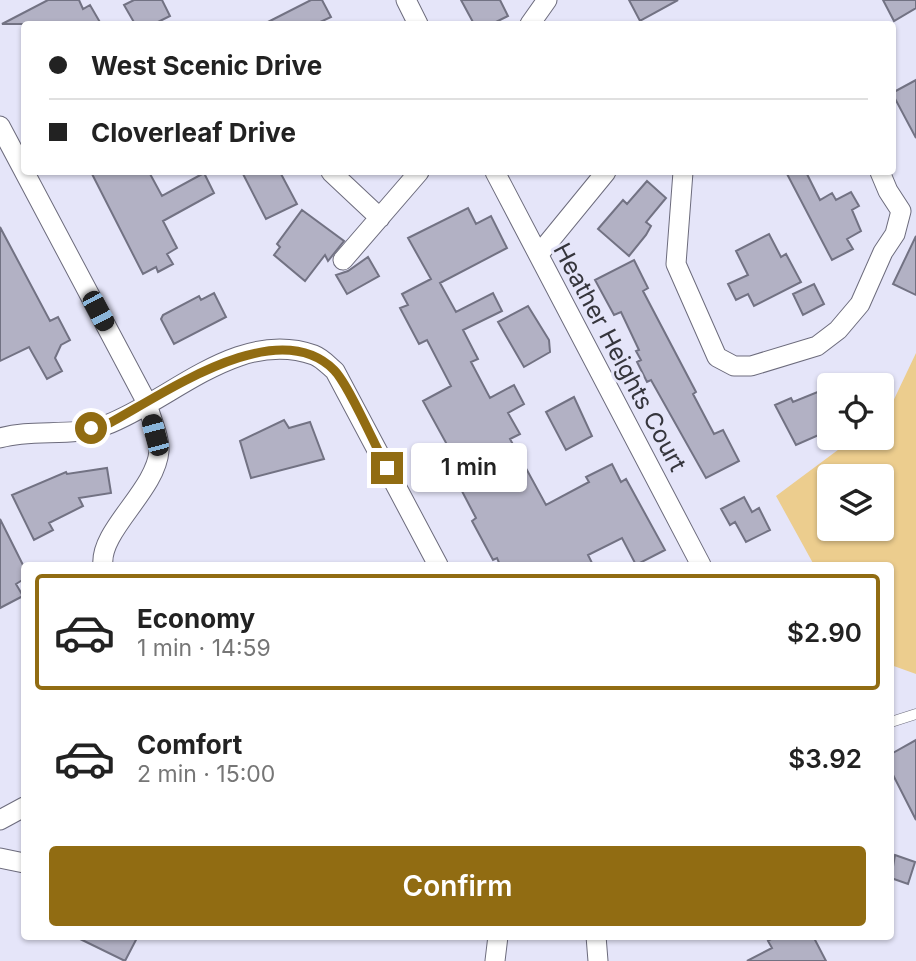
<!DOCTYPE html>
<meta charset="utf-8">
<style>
:root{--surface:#fff;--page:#f6f6f6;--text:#222;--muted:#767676;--line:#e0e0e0;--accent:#916c12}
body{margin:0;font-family:Inter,sans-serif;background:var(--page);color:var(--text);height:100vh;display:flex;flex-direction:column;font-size:26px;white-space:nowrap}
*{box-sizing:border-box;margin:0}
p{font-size:23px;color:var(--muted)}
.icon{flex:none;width:38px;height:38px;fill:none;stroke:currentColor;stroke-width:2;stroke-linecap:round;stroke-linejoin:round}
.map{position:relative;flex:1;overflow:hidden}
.sheet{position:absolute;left:21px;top:562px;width:873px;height:378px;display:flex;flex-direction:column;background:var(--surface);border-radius:7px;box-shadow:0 2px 5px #0004}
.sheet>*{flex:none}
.guide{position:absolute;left:21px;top:21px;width:875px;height:154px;border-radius:7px;box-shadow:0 2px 5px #0004;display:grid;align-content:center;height:154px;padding:0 28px;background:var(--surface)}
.buttons{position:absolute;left:817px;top:373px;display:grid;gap:14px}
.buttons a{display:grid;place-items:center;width:77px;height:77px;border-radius:7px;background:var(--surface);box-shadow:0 2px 5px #0004;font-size:35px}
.end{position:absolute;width:32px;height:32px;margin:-16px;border:9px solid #916c12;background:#fff;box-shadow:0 0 0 4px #fff}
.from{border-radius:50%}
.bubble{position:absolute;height:49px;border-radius:7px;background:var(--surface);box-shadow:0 2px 5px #0004;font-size:23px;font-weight:600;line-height:49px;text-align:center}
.car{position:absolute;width:21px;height:42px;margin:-21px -10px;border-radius:9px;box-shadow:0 0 5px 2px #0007;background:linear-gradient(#222 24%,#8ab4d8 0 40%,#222 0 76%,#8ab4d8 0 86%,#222 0)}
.guide b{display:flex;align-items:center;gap:24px;height:66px;font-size:26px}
.guide b+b{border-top:2px solid var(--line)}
.guide i{width:18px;height:18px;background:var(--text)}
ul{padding:12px 0 0;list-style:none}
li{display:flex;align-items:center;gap:21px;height:116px;margin:0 14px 10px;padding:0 14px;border:4px solid transparent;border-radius:7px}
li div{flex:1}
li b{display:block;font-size:26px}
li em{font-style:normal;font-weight:600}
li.on{border-color:var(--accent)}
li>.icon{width:63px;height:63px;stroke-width:1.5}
.action{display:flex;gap:14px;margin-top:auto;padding:14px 28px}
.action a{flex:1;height:80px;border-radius:7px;background:var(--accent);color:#fff;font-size:28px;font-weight:600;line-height:80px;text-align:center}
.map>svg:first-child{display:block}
.green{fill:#eccd8e;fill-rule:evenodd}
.building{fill:#b2b1c4;stroke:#727283;stroke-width:2}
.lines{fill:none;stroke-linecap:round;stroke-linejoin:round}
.lane-casing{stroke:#6c6b7c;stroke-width:11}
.street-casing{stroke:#6c6b7c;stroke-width:21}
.lane{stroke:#fff;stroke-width:10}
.street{stroke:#fff;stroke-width:19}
.route{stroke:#916c12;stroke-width:9}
.labels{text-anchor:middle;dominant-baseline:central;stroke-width:6;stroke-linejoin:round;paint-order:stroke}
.street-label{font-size:24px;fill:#35353c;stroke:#e5e5f9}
</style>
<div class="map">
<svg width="916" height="961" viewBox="0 0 916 961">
<rect width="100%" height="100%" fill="#e5e5f9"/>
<path class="green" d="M916,353V674L891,665V565H814L776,496L854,438H882V416L888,412ZM830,476H882V528H830Z"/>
<path class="building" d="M48,0H79L83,9L90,5L101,24H2Z
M134,0H162L170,16L154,24H135L124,5Z
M311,0H322L331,17L316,24H264Z
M461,0H500L508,16L492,24H474Z
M629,0H678L640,21Z
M883,0H916V8L894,21Z
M916,80V138L892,93Z
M91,172H149L162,196L204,173L214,193L163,221L177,248L167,254L173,264L158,272L156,267L143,274Z
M242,172H280L297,204L266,219Z
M786,172H806L820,200L832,193L836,200L851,192L859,206L852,210L861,231L847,239L853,249L832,260Z
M647,181L666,198L646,222L651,226L646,235L629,256L598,229L623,200L627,204Z
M468,208L476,224L491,216L507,248L440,283L456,312L493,293L502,311L463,330L478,359L471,362L490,398L514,385L524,404L508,413L520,434L510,439L546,505L589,482L586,477L612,464L621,482L626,479L665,550L636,565L622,538L588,555L593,565H500L497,558L493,560L472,521L476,518L453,474L461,470L423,401L451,386L427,340L419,344L400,308L408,305L402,294L431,279L408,238Z
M302,210L344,241L328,261L325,255L305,281L274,255L280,247L277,244Z
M0,227L50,321L58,317L70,340L61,345L55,358L62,371L47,379L29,347L0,361Z
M769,234L781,257L786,254L801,282L754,306L748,294L736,300L728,284L748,275L736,251Z
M916,236V295L893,284Z
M368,257L379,276L347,294L336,275L348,271Z
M634,260L648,288L643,291L696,392L693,394L714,434L723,430L739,461L706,478L651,380L647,382L637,362L641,360L636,351L639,350L621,312L614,315L595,280Z
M814,284L824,304L803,315L793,294Z
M214,293L226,317L174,344L161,319L163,315L199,296L201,300Z
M528,306L549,340L550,352L524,367L498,322Z
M830,387V430L796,445L775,405L791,398L793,402Z
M574,397L592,436L566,450L546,412Z
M284,420L289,428L310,422L324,459L251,478L240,441Z
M107,468L111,493L79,498L83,506L49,523L53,530L34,540L12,495L66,472L67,474Z
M744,497L752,512L759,508L770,530L746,542L735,522L730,525L721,509Z
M0,519L24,567V579L16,584L23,596L0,608Z
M916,740V820L891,771V754Z
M895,855L915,862L908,884L891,878Z
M74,936H138L125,961Z
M777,936H813L826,961H747L772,948L768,941Z"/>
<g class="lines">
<g class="lane-casing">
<path id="lane" d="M891,722L916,714"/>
</g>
<g class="street-casing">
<path id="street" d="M406,0L418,24
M530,24L547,0
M0,126L147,403C150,417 160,437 159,451C156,490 99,531 103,565
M331,172L380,218
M495,172L701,565
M683,172L676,264L717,357L734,366H751L817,346L838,330L860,304L883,252L895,234L901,211L888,191L880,172
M539,254L606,172
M343,260L419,172
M0,438C34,428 72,438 106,425C172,400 238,328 314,355C322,358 329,366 335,371L438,565
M0,820L24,807
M0,858L24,863
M596,936L598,961
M495,961L498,936"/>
</g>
<use href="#lane" class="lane"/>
<use href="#street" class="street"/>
</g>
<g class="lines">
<path class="route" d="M91,428L106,425C161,396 276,312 334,370C349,385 375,446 387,468"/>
</g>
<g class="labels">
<g class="street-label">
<text transform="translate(620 357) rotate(62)">Heather Heights Court</text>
</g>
</g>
</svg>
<div class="buttons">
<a><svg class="icon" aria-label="locate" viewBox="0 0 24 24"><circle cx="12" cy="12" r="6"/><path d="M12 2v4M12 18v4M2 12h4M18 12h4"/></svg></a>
<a><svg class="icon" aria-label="layers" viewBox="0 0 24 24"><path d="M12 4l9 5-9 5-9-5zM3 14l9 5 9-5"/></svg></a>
</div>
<i class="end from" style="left:91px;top:428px"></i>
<i class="end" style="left:387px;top:468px"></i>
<div class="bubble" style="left:411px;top:443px;width:116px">1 min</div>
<i class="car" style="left:98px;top:311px;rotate:152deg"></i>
<i class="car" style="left:155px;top:435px;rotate:345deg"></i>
<div class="guide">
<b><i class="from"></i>West Scenic Drive</b>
<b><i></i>Cloverleaf Drive</b>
</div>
<section class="sheet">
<ul>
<li class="on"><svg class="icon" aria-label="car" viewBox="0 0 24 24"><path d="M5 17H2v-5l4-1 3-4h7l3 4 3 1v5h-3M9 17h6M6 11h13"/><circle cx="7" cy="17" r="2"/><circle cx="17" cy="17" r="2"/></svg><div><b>Economy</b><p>1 min · 14:59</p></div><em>$2.90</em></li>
<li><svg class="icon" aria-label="car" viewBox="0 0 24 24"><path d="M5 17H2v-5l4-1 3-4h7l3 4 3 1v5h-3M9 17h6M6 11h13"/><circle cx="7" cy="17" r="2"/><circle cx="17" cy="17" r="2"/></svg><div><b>Comfort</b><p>2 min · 15:00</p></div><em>$3.92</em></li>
</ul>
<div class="action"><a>Confirm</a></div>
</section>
</div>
